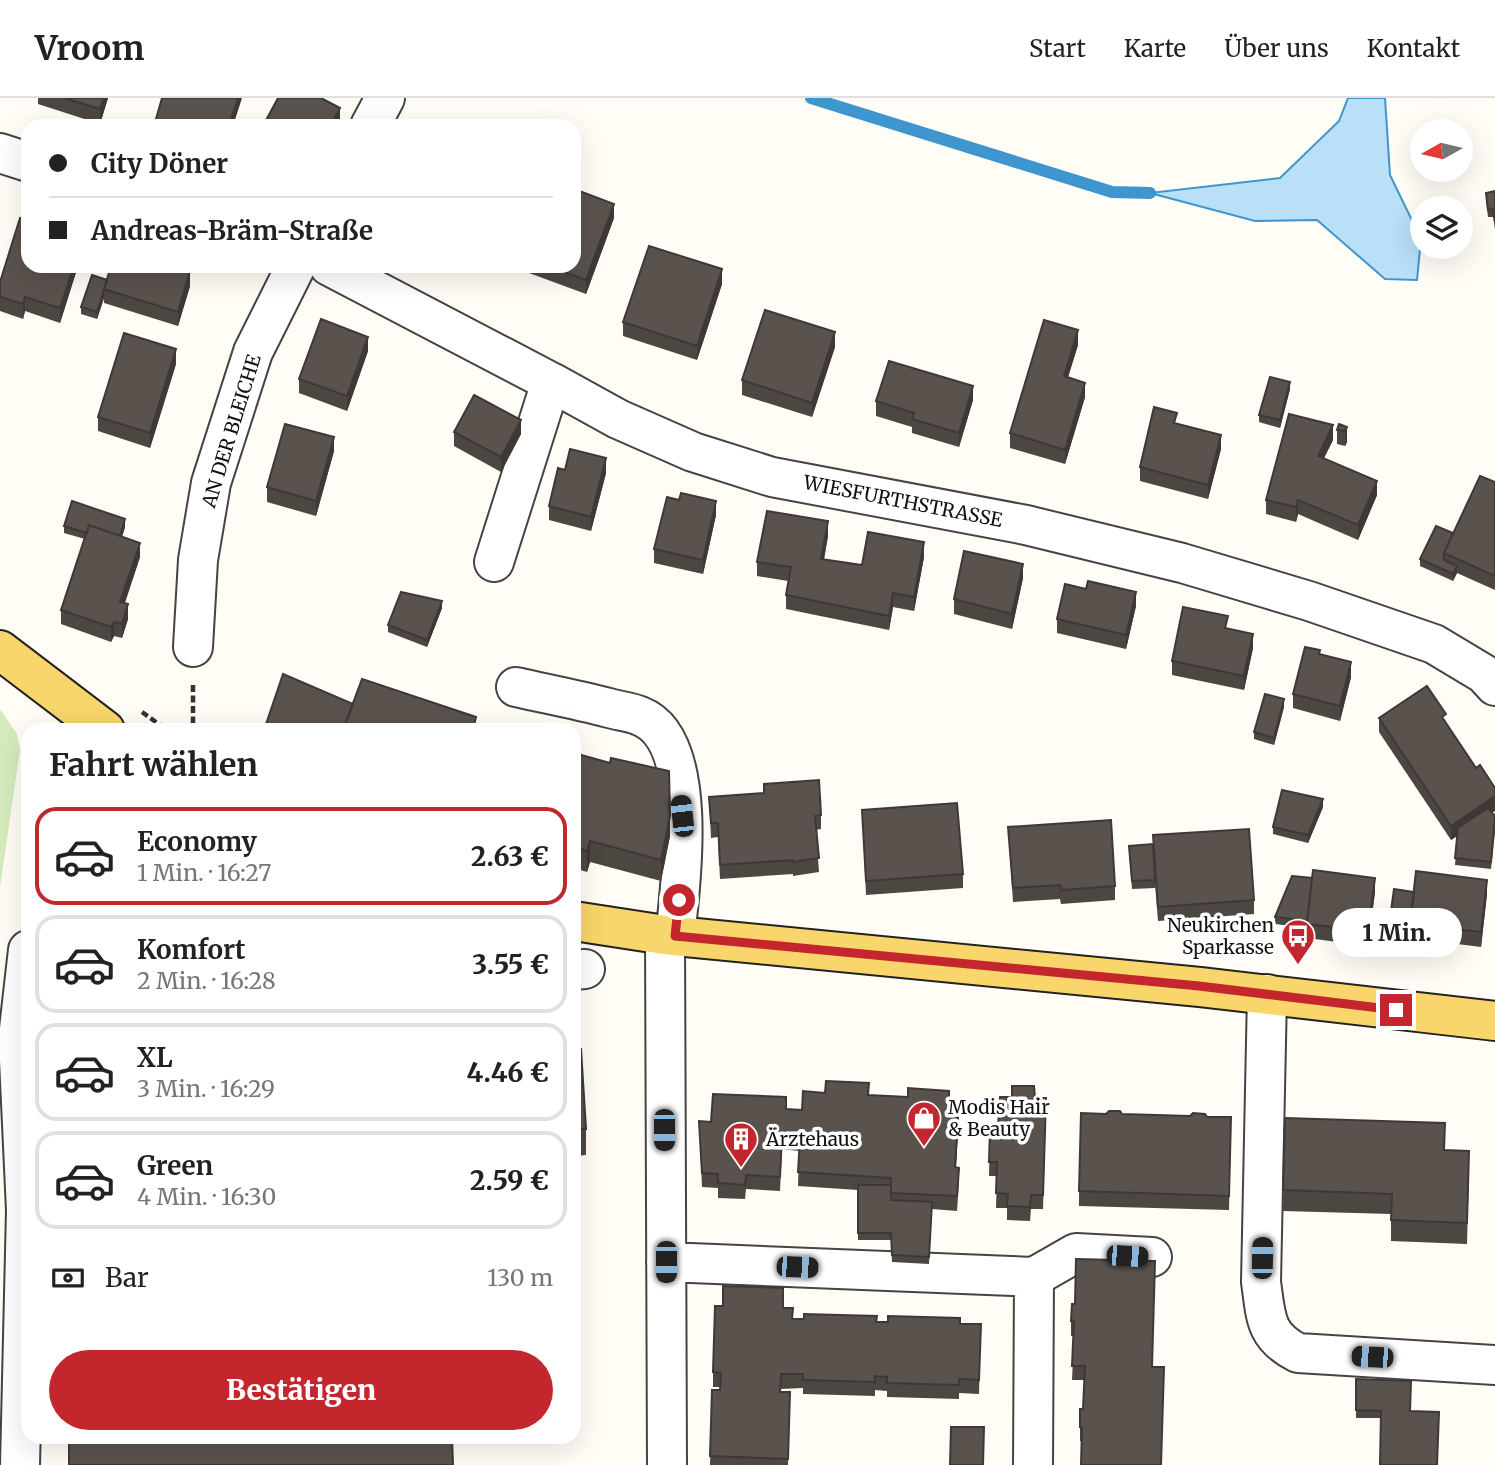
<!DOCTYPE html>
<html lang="de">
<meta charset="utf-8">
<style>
:root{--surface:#fff;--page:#f2f2f2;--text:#222;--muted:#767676;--line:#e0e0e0;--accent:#c4262e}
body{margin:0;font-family:Merriweather,serif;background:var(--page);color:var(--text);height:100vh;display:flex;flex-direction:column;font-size:26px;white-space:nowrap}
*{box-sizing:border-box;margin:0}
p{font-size:23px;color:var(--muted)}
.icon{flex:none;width:38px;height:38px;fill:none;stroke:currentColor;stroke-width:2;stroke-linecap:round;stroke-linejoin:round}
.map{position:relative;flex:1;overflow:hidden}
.side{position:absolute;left:21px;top:625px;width:560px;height:721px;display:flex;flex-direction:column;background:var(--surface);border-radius:21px;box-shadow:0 7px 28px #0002}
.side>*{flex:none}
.hud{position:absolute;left:21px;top:21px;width:560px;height:154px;border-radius:21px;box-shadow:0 7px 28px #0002;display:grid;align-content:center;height:154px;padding:0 28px;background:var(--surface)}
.needle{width:46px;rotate:262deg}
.fabs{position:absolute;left:1410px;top:21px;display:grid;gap:14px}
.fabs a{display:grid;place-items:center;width:63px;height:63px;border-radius:50%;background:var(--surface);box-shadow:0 7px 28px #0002;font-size:35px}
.end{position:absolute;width:32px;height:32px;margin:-16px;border:9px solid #c4262e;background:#fff;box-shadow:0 0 0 4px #fff}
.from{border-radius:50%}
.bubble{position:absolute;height:49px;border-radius:24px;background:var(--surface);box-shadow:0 7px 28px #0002;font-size:23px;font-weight:800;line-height:49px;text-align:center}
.car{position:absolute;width:21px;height:42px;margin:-21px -10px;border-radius:9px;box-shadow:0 0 5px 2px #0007;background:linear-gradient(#222 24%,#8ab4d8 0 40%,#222 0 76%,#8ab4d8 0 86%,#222 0)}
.hud b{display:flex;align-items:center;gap:24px;height:66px;font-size:26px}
.hud b+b{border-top:2px solid var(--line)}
.hud i{width:18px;height:18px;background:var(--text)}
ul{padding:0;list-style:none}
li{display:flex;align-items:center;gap:21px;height:98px;margin:0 14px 10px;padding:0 14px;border:4px solid var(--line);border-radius:21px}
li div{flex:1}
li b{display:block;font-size:26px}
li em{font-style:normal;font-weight:800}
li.current{border-color:var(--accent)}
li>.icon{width:63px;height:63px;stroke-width:1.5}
h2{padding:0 28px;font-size:32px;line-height:84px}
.pay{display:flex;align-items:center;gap:18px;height:77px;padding:0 28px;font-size:26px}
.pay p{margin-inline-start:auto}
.button{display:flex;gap:14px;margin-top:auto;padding:14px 28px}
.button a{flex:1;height:80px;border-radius:42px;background:var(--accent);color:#fff;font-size:28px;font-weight:800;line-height:80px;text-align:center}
header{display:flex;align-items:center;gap:42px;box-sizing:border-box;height:98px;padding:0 35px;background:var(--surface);border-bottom:2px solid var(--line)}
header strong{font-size:33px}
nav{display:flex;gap:38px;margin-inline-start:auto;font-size:24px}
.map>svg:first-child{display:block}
.green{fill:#d5ebbd}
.water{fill:#b9e0f7;stroke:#3f96cf;stroke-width:2}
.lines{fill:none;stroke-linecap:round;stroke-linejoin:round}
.stream{stroke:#3f96cf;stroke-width:12}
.minor-casing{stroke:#444;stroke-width:42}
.major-casing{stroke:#222;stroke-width:42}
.path{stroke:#333;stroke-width:4.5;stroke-dasharray:7 3.5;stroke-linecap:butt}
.minor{stroke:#fff;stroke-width:38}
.major{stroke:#f9d66b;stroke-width:38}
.wall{fill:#4d4742}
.shaded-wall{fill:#3f3936}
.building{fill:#5a524d;stroke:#3f3936;stroke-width:2}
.route{stroke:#c4262e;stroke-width:9}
.labels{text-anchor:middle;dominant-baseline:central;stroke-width:7;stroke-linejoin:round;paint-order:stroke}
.street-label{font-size:19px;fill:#111;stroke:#fff}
.poi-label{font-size:19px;fill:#111;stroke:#fff;text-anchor:start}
</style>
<header>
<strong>Vroom</strong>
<nav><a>Start</a><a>Karte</a><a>Über uns</a><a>Kontakt</a></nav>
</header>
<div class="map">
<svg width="1495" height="1367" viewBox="0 0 1495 1367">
<rect width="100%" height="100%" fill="#fffdf5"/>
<path class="green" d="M0,611L17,636L20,652L0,789Z"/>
<path class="water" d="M1348,0H1385L1390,77L1421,141L1417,182L1385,181L1317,122L1255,123L1150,95L1280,80L1339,23Z"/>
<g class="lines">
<path class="stream" d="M811,0L1112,94L1150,95"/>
<g class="minor-casing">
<path id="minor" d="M370,28L385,0
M0,55L28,64
M329,168L551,284L618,321L693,354L772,379L1026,427L1182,465L1309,503L1434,546L1484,576L1495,588
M494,464L551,284
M193,549L198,462L211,385L253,254L296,168
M516,589C547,596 578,602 609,610C619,613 631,614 640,618C700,641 681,787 675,838
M665,837L667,1367
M574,872L585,871
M1267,896L1261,1184C1266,1218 1264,1238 1298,1255L1495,1267
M666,1164L1034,1179L1033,1367
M1034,1179L1076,1155L1152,1159
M20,1367L26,1112L18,940L28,852"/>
</g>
<g class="major-casing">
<path id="major" d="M0,552L105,632
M574,823L665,837L1200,889L1495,923"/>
</g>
<path class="path" d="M193,587V632
M142,614L167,632"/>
<use href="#minor" class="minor"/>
<use href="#major" class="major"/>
</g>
<path class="wall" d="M38,0H108L100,26L38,6Z
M1495,93V131L1493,119H1488L1486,102V95Z
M614,120L586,196L510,168H574Z
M28,168H78L60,225L25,213L23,221L0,213V184Z
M107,182L190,188L178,228L104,205V200L97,221L81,216V209Z
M722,186L697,262L623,238V224Z
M1078,247L1068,279L1085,299L1065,366L1010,350V335Z
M835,249L812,319L742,297V282Z
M368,253L347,313L299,295V281Z
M176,266L150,350L98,333V319Z
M1290,291L1280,330L1259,324V317Z
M973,302L959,349L912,335V329L876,318V303Z
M1177,325L1221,351L1208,401L1140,383V369Z
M1347,329V344L1345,348L1337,346V332Z
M454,334L521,336L501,374L454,348Z
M1333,342L1324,360L1377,397L1358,442L1298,416L1296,424L1266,416V402Z
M334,353L316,418L267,404V389Z
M565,372L606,375L591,433L549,422V408Z
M1495,384V492L1457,475L1453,483L1420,468V461L1453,435Z
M679,402L716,417L703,476L654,465V451Z
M64,428L125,429L122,439L140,459L125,505L128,521L122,540L114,538L111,544L61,526V512L85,441L64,435Z
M828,438L824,462L862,467L924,459L914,513L893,509L889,532L786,511V497L788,483L757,478V464Z
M1023,480L1012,531L954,516V501Z
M1136,508L1126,551L1057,535V521Z
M442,510L427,549L388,534V527Z
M1228,530L1253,550L1244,592L1172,577V563Z
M1320,556L1351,579L1340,623L1293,610V596Z
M1284,609L1274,647L1254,641V634Z
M1379,620L1446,624L1492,715L1495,718V734L1491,771L1455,767L1457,738L1451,742L1379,634Z
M574,655L670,738L661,783L590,764L587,774L574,770Z
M764,686L821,717V731L816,732L819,774L793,778V776L720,781L718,739L711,740L709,699L764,695Z
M1323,709L1308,745L1273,736V729Z
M862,712L963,776V790L866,797Z
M1008,729L1115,788V802L1061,806L1060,801L1013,804Z
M1153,737L1254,802V816L1158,823L1155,786V790L1132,791L1129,755L1153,746Z
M1375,794L1368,848L1307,840V830L1275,826V819Z
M1414,794L1487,796L1481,849L1410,840V838L1389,836V828Z
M574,951L586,1031V1057L574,1058Z
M869,997L949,1002L959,1016L956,1069L959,1084L957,1113L932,1111L929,1166L892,1164L891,1142H858V1092L798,1088L799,1053L782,1051L780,1093L746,1091L745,1101L718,1100V1090L702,1089L699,1023L711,1024L786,1011L802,1012Z
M1035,1000L1046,1015L1043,1111H1031L1030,1123L1007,1122V1110H996L997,1078H989L990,1029H998Z
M1122,1016L1207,1019L1231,1033L1229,1112L1079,1108V1093Z
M1444,1052L1469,1074L1467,1146L1391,1143V1116L1283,1113V1092Z
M1155,1163L1082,1343H1080V1311H1083L1084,1282H1072L1074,1238H1071V1223L1075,1206Z
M723,1208L783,1210L793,1221L981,1226L979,1296L959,1295V1301L887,1299V1293L875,1292V1298L803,1296V1290L781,1291V1294L790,1309L788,1367H710L712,1292H720V1289H713V1274Z
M1356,1281L1411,1283L1381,1320H1356Z"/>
<path class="shaded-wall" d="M104,0H108L100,26V11Z
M238,0H242L233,28H229Z
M340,10V25L339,28H331Z
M614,106V120L586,196V182Z
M74,168H78L60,225V210Z
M722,171V186L697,262V248Z
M190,173V188L178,228V214Z
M104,192V200L97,221V214Z
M25,199V213L23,221V206Z
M1078,232V247L1064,292V278Z
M835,234V249L812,319V305Z
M368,239V253L347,313V298Z
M176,251V266L150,350V335Z
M1290,284V291L1280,330V322Z
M1085,285V299L1065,366V352Z
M973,288V302L959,349V335Z
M521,322V336L501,374V359Z
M1333,327V342L1318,372V358Z
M1347,329V344L1345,348V333Z
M1221,337V351L1208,401V387Z
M334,339V353L316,418V403Z
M606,360V375L591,433V419Z
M1377,383V397L1358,442V427Z
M1298,402V416L1296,424V409Z
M716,403V417L703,476V462Z
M125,421V429L118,451V444Z
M828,423V438L821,476V461Z
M924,444V459L914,513V499Z
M140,445V459L120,518V504Z
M1023,466V480L1012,531V516Z
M1457,468V475L1453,483V476Z
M1136,494V508L1126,551V537Z
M893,495V509L889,532V518Z
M442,503V510L427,549V542Z
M128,506V521L122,540V526Z
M114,524V538L111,544V529Z
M1253,536V550L1244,592V578Z
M1351,564V579L1340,623V608Z
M1284,601V609L1274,647V640Z
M1495,698V713L1451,742V728Z
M1323,701V709L1308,745V737Z
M670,718V738L661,783V762Z
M590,743V764L587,774V753Z
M1375,780V794L1368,848V833Z
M1487,782V796L1481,849V834Z
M959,1002V1016L955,1084V1069Z"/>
<path class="building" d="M64,0H104L100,11Z
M162,0H238L229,28H154Z
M278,0H321L340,10L331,28H272L265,24Z
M574,91L614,106L586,182L548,168H574Z
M1495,93V123L1493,111L1488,112L1486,95Z
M20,120L28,123V168H74L60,210L25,199L23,206L0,199V184Z
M649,148L722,171L697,248L623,224Z
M111,168H173L190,173L178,214L104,191Z
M92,177L107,182L97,214L81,209Z
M765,212L835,234L812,305L742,282Z
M321,221L368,239L347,298L299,281Z
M1044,222L1078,232L1064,278L1085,285L1065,352L1010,335Z
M124,235L176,251L150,335L98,319Z
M889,263L973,288L959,335L912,321L914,315L876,303Z
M1270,279L1290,284L1280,322L1259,317Z
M474,297L521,322L501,359L454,334Z
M1154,309L1177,315L1174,325L1221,337L1208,387L1140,369Z
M1289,316L1333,327L1318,358L1377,383L1358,427L1298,402L1296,409L1266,402Z
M285,326L334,339L316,403L267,389Z
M1339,326L1347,329L1345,333L1337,332Z
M570,351L606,360L591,419L549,408L558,370L565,372Z
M1480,378L1495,384V478L1444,455Z
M681,395L716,403L703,462L654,451L667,399L679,402Z
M72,403L125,421L120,438L89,427L87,435L64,428Z
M767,413L828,423L821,461L862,467L868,434L924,444L914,499L893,495L889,518L786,497L791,469L757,464Z
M89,427L140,445L120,504L128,506L122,526L114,524L111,529L61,512Z
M1436,428L1453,435L1444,455V462L1457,468L1453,476L1420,461Z
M964,453L1023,466L1012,516L954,501Z
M1088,483L1136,494L1126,537L1057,521L1065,486L1086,491Z
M401,494L442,503L427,542L388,527Z
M1183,509L1228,518L1225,530L1253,536L1244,578L1172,563Z
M1305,549L1320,552L1319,556L1351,564L1340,608L1293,596Z
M283,576L353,606L343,632H264Z
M362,581L476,619L473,632H343Z
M1427,588L1446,616L1442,619L1476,670L1480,667L1495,690V698L1451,728L1379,620Z
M1265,596L1284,601L1274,640L1254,634Z
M574,655L610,665L611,660L669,673L670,718L661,762L590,743L587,753L574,749Z
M819,682L821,717L815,718L819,760L793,764V762L720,767L718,725H711L709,699L764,695V686Z
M1282,692L1323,701L1308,737L1273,729Z
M957,705L963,776L866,783L862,712Z
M1488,710L1495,718L1491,764L1455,760L1458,730Z
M1111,722L1115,788L1061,792L1060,787L1013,790L1008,729Z
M1249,731L1254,802L1158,809L1153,737Z
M1153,746L1155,782L1132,783L1129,748Z
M1313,772L1375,780L1368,833L1307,826Z
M1416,773L1487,782L1481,834L1410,826Z
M1292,778L1312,780L1307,823L1275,819Z
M1394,791L1414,794L1410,831L1389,828Z
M574,951H581L586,1031H574Z
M826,983L869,985L868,997L908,999V990L949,993V1002H959L955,1069L959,1070L957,1098L891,1095V1080L798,1074L800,1039L782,1037L780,1079L746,1077L745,1087L718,1085V1076L702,1075L699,1023L711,1024L713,996L786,999V1011L802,1012L803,993L825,995Z
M1012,988H1034L1035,1000H1046L1043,1097H1031L1030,1109L1007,1108L1008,1096L996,1095L997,1064H989L990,1029H998L1000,999H1012Z
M1109,1013H1120L1122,1016L1190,1018L1193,1015L1205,1016L1207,1019H1231L1229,1098L1079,1093L1081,1015L1106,1016Z
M1285,1020L1445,1025L1444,1052L1469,1053L1467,1125L1391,1122L1392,1096L1283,1092Z
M858,1087H891V1102L932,1104L929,1159L892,1157L891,1135H858Z
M1076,1161L1155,1163L1152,1269H1164L1161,1367H1081L1082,1329H1080V1311H1083L1085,1268H1072L1074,1223H1071L1072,1206H1075Z
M723,1188L783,1190V1210H793L792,1221H804V1216L877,1218L876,1224H888V1218L960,1220V1226H981L979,1282L959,1281V1287L887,1285V1279L875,1278V1284L803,1282V1276H781L780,1294H790L788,1361L710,1358L712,1292H720L721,1275L713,1274L715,1208H723Z
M1356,1281L1411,1283L1410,1313L1439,1314L1437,1367H1380L1381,1313L1356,1312Z
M951,1329H984L983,1367H950Z
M69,1339H452L453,1367H69Z"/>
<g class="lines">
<path class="route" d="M679,802L675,838L1199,888L1396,912"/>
</g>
<defs>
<g id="bus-pin" transform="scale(1.75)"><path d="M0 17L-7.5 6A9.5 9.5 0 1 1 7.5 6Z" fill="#c4262e" stroke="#fff"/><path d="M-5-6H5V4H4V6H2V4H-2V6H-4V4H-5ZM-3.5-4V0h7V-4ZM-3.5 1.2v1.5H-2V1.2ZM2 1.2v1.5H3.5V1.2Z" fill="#fff"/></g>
<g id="shop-pin" transform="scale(1.75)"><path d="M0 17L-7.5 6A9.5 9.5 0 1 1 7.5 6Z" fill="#c4262e" stroke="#fff"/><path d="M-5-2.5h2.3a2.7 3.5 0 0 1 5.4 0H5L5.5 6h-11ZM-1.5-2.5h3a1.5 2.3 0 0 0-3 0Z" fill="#fff"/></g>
<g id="building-pin" transform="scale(1.75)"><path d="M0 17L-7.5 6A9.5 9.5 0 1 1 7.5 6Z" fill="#c4262e" stroke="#fff"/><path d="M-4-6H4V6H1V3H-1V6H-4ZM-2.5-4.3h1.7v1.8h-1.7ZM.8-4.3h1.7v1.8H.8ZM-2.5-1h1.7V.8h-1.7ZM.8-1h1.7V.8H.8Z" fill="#fff"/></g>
</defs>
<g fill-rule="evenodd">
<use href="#bus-pin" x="1298" y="838"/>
<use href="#shop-pin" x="924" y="1020"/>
<use href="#building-pin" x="741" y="1041"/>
</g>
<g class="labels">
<g class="street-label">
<text transform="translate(231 333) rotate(-73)">AN DER BLEICHE</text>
<text transform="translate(903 403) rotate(11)">WIESFURTHSTRASSE</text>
</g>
<g class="poi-label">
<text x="1274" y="827" text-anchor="end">Neukirchen<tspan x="1274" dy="22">Sparkasse</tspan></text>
<text x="948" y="1009">Modis Hair<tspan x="948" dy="22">&amp; Beauty</tspan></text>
<text x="766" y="1041">Ärztehaus</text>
</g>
</g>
</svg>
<div class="fabs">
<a><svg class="needle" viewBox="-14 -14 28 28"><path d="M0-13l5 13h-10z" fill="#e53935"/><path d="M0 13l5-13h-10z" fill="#767676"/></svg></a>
<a><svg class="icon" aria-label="layers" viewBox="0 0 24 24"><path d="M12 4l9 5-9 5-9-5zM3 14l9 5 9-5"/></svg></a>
</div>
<i class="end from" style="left:679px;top:802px"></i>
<i class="end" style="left:1396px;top:912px"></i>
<div class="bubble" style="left:1332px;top:810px;width:130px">1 Min.</div>
<i class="car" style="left:682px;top:718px;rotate:354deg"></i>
<i class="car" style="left:664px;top:1032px;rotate:180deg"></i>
<i class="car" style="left:1127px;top:1158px;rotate:93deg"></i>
<i class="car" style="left:1262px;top:1160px;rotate:1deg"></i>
<i class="car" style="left:666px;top:1164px;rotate:180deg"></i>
<i class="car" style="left:797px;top:1169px;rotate:92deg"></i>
<i class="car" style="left:1372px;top:1259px;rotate:273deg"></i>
<div class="hud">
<b><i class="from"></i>City Döner</b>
<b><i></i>Andreas-Bräm-Straße</b>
</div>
<section class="side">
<h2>Fahrt wählen</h2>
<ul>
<li class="current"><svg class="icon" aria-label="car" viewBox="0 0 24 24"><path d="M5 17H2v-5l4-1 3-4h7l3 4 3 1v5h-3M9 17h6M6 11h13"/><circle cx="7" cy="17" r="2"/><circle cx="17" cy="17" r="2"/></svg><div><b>Economy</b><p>1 Min. · 16:27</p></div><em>2.63 €</em></li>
<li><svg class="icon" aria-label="car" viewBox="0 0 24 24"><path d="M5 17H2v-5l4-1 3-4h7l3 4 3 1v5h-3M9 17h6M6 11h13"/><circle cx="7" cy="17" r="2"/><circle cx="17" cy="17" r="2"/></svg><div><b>Komfort</b><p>2 Min. · 16:28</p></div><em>3.55 €</em></li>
<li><svg class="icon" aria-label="car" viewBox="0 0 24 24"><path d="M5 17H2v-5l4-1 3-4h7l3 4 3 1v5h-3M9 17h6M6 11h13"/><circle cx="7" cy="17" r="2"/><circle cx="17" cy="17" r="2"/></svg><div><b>XL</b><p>3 Min. · 16:29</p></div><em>4.46 €</em></li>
<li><svg class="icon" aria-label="car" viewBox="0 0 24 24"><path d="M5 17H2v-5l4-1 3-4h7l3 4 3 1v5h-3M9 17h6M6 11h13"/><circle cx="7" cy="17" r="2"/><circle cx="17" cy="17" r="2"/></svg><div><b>Green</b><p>4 Min. · 16:30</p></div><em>2.59 €</em></li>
</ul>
<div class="pay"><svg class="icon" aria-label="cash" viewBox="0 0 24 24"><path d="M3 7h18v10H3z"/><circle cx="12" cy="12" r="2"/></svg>Bar<p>130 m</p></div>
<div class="button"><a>Bestätigen</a></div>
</section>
</div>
